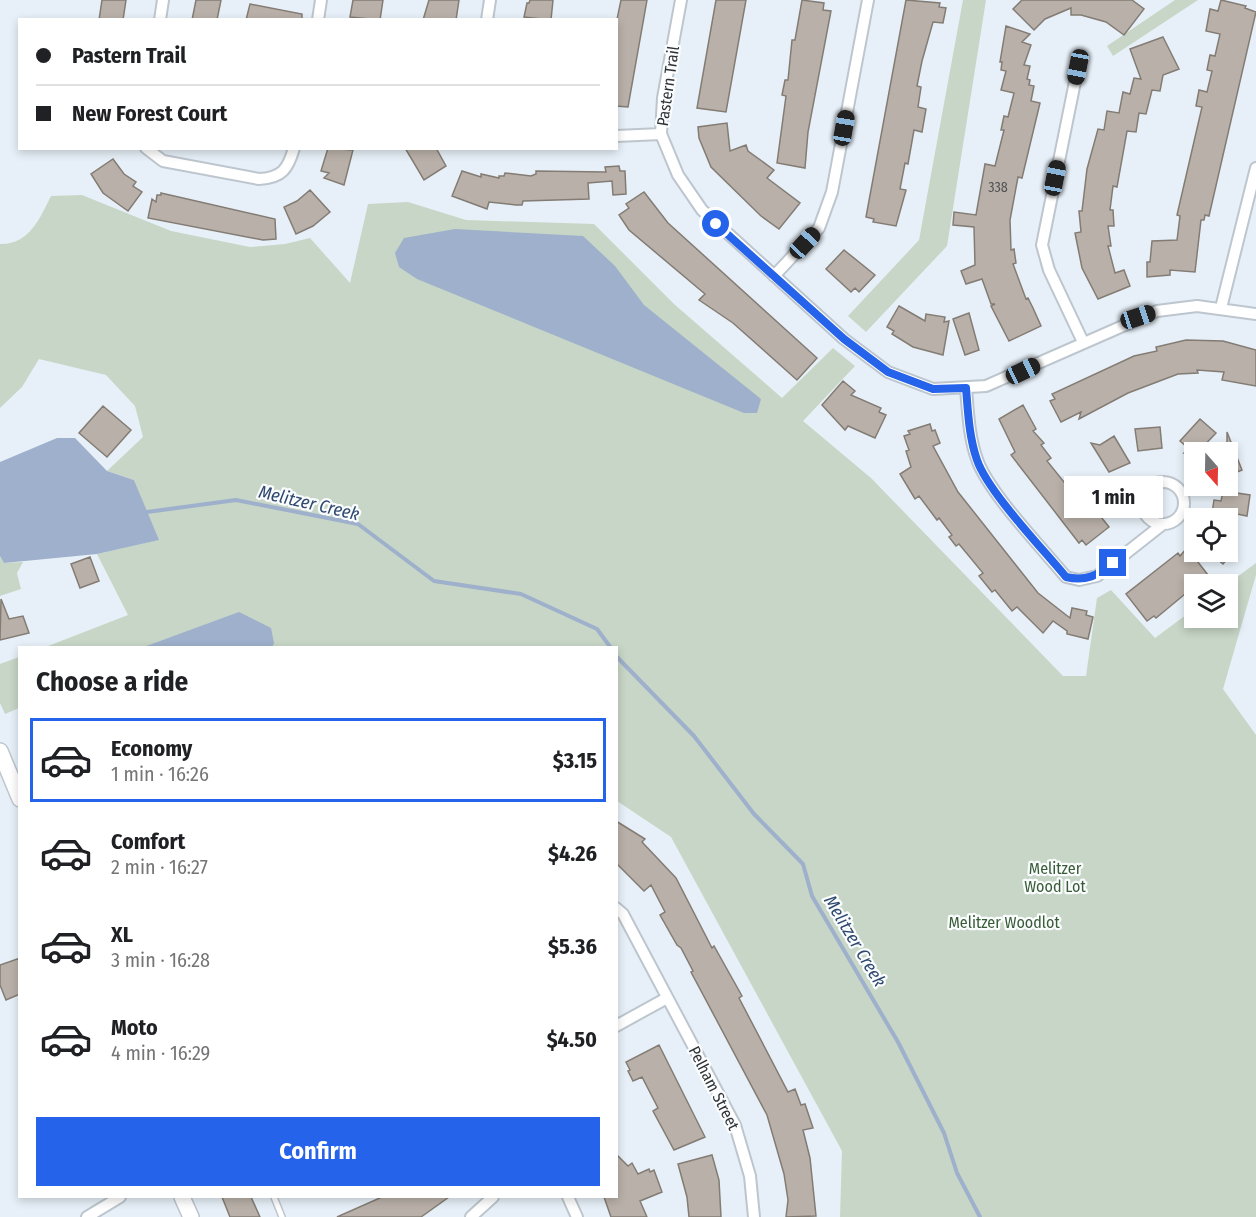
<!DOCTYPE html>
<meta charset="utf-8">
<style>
:root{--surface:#fff;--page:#f2f2f2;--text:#202124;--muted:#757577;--line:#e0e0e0;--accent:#2563eb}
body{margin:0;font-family:"Fira Sans Condensed",sans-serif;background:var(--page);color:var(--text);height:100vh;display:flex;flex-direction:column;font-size:22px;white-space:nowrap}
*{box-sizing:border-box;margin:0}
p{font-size:20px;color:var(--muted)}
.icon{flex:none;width:33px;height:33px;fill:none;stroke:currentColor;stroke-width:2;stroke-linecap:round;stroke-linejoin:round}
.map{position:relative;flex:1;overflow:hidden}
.drawer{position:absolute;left:18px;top:646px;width:600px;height:552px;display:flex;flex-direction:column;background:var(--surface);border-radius:0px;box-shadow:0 3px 9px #0003}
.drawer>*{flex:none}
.top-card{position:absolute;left:18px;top:18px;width:600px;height:132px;border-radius:0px;box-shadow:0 3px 9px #0003;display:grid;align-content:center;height:132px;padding:0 18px;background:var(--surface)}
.needle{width:39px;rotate:160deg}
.controls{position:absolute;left:1184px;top:442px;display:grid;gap:12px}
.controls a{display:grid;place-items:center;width:54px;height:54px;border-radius:0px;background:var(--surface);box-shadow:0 3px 9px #0003;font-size:30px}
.end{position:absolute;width:27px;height:27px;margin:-14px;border:8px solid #2563eb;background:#fff;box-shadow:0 0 0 3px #fff}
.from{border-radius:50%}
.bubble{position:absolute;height:42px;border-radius:0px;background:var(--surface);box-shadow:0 3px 9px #0003;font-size:20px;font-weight:700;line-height:42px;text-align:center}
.car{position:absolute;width:18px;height:36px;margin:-18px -9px;border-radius:8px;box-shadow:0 0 4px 2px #0007;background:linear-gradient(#222 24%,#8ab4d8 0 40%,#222 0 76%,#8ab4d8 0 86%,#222 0)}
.top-card b{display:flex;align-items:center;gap:21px;height:57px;font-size:22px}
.top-card b+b{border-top:2px solid var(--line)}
.top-card i{width:15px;height:15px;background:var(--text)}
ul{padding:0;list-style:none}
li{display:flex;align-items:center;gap:18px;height:84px;margin:0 12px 9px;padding:0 6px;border:3px solid transparent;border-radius:0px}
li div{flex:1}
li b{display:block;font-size:22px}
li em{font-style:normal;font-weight:700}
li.selected{border-color:var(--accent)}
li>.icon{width:54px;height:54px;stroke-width:1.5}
h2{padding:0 18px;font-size:27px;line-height:72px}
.button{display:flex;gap:12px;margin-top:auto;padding:12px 18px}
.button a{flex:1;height:69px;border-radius:0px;background:var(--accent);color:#fff;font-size:24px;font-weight:700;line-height:69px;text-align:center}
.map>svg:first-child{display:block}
.green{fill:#c7d6c6}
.water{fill:#9eb0cb}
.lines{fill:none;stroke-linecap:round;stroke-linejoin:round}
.stream{stroke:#9eb0cb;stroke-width:4}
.building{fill:#b9b1a9;stroke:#837c74;stroke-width:1.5}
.lane-casing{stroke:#bdc6ce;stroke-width:8}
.street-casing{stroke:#bdc6ce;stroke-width:14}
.secondary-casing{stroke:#bdc6ce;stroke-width:18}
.lane{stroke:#fff;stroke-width:5}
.street{stroke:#fff;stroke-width:10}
.secondary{stroke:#fff;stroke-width:15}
.route{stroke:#2563eb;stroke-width:8}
.labels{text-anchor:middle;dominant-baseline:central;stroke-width:4.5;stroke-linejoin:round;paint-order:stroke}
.number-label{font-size:14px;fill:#515151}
.street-label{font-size:16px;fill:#2e3134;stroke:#fafcfd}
.park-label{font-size:16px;fill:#385c37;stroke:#fafcfd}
.water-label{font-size:18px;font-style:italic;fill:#2e4970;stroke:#fafcfd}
</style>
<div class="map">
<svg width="1256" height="1217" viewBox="0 0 1256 1217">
<rect width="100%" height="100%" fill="#e7f0f8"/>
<path class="green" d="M963,0H986L947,246L866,332L848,316L919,240Z
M1175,0H1198L1113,56L1107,46Z
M82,195L171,231L250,247L285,244L310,238L350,283L368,204L408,202L466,220L594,224L674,304L782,398L833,348L855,366L803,421L871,478L1063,676H1086L1097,598L1111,590L1155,638L1194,609V618H1227L1226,585L1256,563V575L1223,689L1256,735V1217H840L842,1151L671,837L617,801L616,648H43L128,615L97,554L158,540L134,480L107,471L143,437L135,406L106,375L39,359L22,387L0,408V244C29,245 40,218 51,196Z
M0,556L4,563L23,562L17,573L21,589L0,596Z
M19,657V708L5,714L0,703V664Z"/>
<path class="water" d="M455,229L583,236L615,266L644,305L761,399L757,413H744L417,279L399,267L395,253L404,238Z
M57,438H75L107,471L134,480L159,540L97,554L4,563L0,556V462Z
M239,612L271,628L274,643L272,648H141Z"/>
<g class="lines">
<path class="stream" d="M147,512L236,500L358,524L434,581L521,594L597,629L611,648
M616,656L694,736L754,814L803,864L812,896L898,1042L944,1133L957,1173L980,1217"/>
</g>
<path class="building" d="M102,0H126L123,20H99Z
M196,0H221L217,20H192Z
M353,0H383L380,20L350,17Z
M429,0H459L456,20H423Z
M530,0H553L551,20L524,17L527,3H529Z
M621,0H647L628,107L616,106V24Z
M716,0H746L726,112L697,108Z
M802,0L824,3L823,10L831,11L808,132L805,168L777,163L786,96L782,95L785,80H788L792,40H795Z
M906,0L940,3L939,7L946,8L943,23L933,22L922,61L917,86L921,87L918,107L926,109L922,132L914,130L908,164L905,163L900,189L906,190L896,226L873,222L874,219L866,217Z
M1022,0H1132L1144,9L1124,35L1106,22L1081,15H1071V8L1045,19L1034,30L1013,9Z
M1221,0L1246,6L1245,8L1256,12L1209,216L1205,215L1204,220H1201L1195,272L1170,270V275L1147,277V262H1150L1152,241L1177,240L1180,216L1177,215L1202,107L1196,106L1199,90L1207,92L1212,71L1207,70L1210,55L1215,56L1220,34L1206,31L1210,9L1218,11Z
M250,4L302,14V20H246Z
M1006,26L1030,34L1022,42L1031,45L1024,65L1030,66L1027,79L1030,80L1029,85L1034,86L1031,101L1040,103L1022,178L1018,177L1010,220L1011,250L1014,249L1016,263L1013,264L1026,299L1028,298L1033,308L1041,326L1009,341L991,306L995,304H991L982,279L966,284L961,271L975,265L974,227L953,225L954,212L976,215L985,164L995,166L1004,130H1001L1004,116L1008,117L1014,93L1001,90L1006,71L1001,70L1002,62H1000Z
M1163,37L1179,69L1163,75L1160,91L1152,90L1146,114L1139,113L1136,132L1127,131L1117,187L1113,186L1110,210H1113L1114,226H1108L1111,246H1108L1115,273L1124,270L1130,286L1098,299L1082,268L1075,233L1081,232L1079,211H1082L1087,169L1098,129L1104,130L1107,111L1119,113L1123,92L1130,94L1134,78L1141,79L1130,49Z
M727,123L730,151L746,145L748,151L774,170L767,178L800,203L779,229L761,216L711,167L699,138L698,127Z
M328,148L353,150L344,185L324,178L329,173L321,171Z
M405,148H436L446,166L424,180Z
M113,159L124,174L136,182L133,186L142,192L128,211L103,193L91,174Z
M619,166L620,171H625L626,194L613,195L612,181L588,183L589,199L523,201L522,205H516L489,202L487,209L452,196L462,171L481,177V174L499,178V176H504L505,173L531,176L536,174V171L606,172L605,167Z
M310,190L330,212L313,226L296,234L284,207L297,201Z
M644,192L668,223L817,358L797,380L733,323L699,300L705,294L629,230L619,215L629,208L626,204Z
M161,193L275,219L276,239L263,240L148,218L152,199L156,202L157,195H161Z
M844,250L875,275L859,292L855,288L851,292L826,269Z
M899,306L925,321L926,314L945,317L944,322L949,321L943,355L913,347L892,334L894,331L887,327Z
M969,313L979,350L965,355L953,319Z
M1186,340L1223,341L1256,350V386L1222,380L1224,372L1197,370L1198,373L1178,374L1128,393L1079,419L1081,412L1061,422L1050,401L1055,399L1052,394L1134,356L1157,351L1156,347Z
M843,381L855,391L851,395L881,408L879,412L886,415L875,438L848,426L845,430L822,405Z
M1023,405L1036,429L1033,431L1044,443L1041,445L1051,458L1047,461L1068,487L1074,483L1109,527L1086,545L1082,540L1079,543L1011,455L1015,452L999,419Z
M103,406L131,430L107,457L79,433Z
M1200,419L1216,433L1197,453H1184L1188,448L1180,441Z
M930,424L932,431L935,430L940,443L933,446L958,492L1038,593L1070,618L1072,608L1087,611L1086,615L1093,617L1088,639L1067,634V631L1053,621L1043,633L1017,607L1012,611L995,590L992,592L979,576L983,573L959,544L956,546L949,537L952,535L939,518L937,520L919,496L915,499L900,474L911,467L906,451L909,450L904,436L910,434L908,431Z
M1160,427L1162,448L1138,451L1135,429Z
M1227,432L1242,470L1227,476Z
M1114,436L1130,463L1109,472L1091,443L1100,445Z
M1223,491L1250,495L1247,516L1237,514L1227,531V516L1212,513L1214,500L1221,501Z
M1187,548L1208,575L1156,618L1154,616L1147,621L1126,594L1178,553L1180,556Z
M1209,552H1233L1223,564Z
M90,557L99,581L80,588L71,564Z
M1,599L9,619L23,616L29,633L0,640Z
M616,821L645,839L642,842L676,878L712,948L714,946L742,996L739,998L788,1092L795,1089L801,1105L805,1104L813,1128L803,1130L810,1158L816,1216L786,1217L788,1200L784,1174L767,1115L691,972L693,971L681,948L677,945L660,915L665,912L651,885L644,891L616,863Z
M20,958V994L6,1000L0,985V965Z
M659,1045L705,1137L674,1150L653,1111L658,1108L642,1077L633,1081L628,1071L630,1070L626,1062Z
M616,1154L628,1166L632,1163L638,1174L649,1169L650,1172L654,1170L662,1192L640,1201L647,1217H611L604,1197H616Z
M712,1155L719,1180L721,1217H689L687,1197L678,1164Z
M222,1197H251L260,1217H230Z
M382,1197H449L421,1217H337Z"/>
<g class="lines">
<g class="lane-casing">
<path id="lane" d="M274,1197L282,1217"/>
</g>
<g class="street-casing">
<path id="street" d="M681,0L663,98L661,134L678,175L702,210L844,339L888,372L933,389L986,386L1157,311L1197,306L1256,314
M160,20L163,0
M318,20L321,0
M487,20L490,0
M1078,67L1042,245L1049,270L1083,342
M616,136L661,134
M146,148L163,161L259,179C282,178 288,169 294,148
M774,276L819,228L832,192L868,0
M1221,308L1256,168
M966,388C968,412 969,439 978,462C991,495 1042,548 1066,577L1079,580L1097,576L1163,524
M1142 503a21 21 0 1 1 42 0a21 21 0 1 1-42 0Z
M616,908L623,914L735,1125L750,1176L754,1217
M616,1026L667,998
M568,1197L577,1217
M87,1217L120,1197
M471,1217L493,1197"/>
</g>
<g class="secondary-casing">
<path id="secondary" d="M0,751L20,799
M182,1197L191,1217"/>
</g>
<use href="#lane" class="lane"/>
<use href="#street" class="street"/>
<use href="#secondary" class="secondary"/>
</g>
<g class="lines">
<path class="route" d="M716,224L844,339L888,372L933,389L966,388C968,412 969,437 977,460C988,492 1043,549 1066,577C1086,582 1098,575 1113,563"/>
</g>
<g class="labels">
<g class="number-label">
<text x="998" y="187">338</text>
</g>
<g class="street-label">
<text transform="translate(668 86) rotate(-82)">Pastern Trail</text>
<text transform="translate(714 1088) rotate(63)">Pelham Street</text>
</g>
<g class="park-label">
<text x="1055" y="868">Melitzer<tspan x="1055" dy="18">Wood Lot</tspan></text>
<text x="1004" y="922">Melitzer Woodlot</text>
</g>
<g class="water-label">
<text transform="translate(309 503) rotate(13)">Melitzer Creek</text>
<text transform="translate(855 941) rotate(59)">Melitzer Creek</text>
</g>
</g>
</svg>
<div class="controls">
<a><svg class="needle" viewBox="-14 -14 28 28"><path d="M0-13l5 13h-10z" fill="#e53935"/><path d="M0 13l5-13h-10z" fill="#757577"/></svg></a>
<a><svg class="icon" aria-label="locate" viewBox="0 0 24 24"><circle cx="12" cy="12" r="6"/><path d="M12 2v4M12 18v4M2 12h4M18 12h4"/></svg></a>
<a><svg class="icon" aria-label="layers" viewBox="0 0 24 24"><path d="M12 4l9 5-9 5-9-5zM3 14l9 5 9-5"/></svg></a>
</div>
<i class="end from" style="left:716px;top:224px"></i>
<i class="end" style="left:1113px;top:563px"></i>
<div class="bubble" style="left:1064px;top:476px;width:99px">1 min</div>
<i class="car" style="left:1078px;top:67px;rotate:191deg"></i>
<i class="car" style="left:844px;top:128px;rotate:10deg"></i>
<i class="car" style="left:1055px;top:178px;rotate:11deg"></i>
<i class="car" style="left:805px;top:243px;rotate:43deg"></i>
<i class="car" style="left:1138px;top:317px;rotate:72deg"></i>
<i class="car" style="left:1023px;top:371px;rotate:65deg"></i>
<div class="top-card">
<b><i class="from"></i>Pastern Trail</b>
<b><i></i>New Forest Court</b>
</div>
<section class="drawer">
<h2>Choose a ride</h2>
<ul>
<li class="selected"><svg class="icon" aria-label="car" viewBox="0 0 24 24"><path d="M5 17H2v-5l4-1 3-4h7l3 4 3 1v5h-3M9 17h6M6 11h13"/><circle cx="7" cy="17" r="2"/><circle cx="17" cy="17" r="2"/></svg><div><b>Economy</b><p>1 min · 16:26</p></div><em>$3.15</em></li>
<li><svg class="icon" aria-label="car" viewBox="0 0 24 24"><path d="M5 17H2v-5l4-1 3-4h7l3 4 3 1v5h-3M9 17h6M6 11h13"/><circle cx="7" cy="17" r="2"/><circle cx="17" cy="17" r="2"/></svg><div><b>Comfort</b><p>2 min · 16:27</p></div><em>$4.26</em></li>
<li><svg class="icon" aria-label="car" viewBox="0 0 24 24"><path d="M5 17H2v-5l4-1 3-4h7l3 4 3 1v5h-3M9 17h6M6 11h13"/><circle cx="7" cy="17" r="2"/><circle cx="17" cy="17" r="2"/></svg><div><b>XL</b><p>3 min · 16:28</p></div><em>$5.36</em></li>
<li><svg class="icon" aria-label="car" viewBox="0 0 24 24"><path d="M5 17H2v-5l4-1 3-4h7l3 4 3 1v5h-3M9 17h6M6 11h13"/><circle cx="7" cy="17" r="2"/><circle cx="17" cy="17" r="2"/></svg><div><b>Moto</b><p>4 min · 16:29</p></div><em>$4.50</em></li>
</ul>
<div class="button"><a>Confirm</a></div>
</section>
</div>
